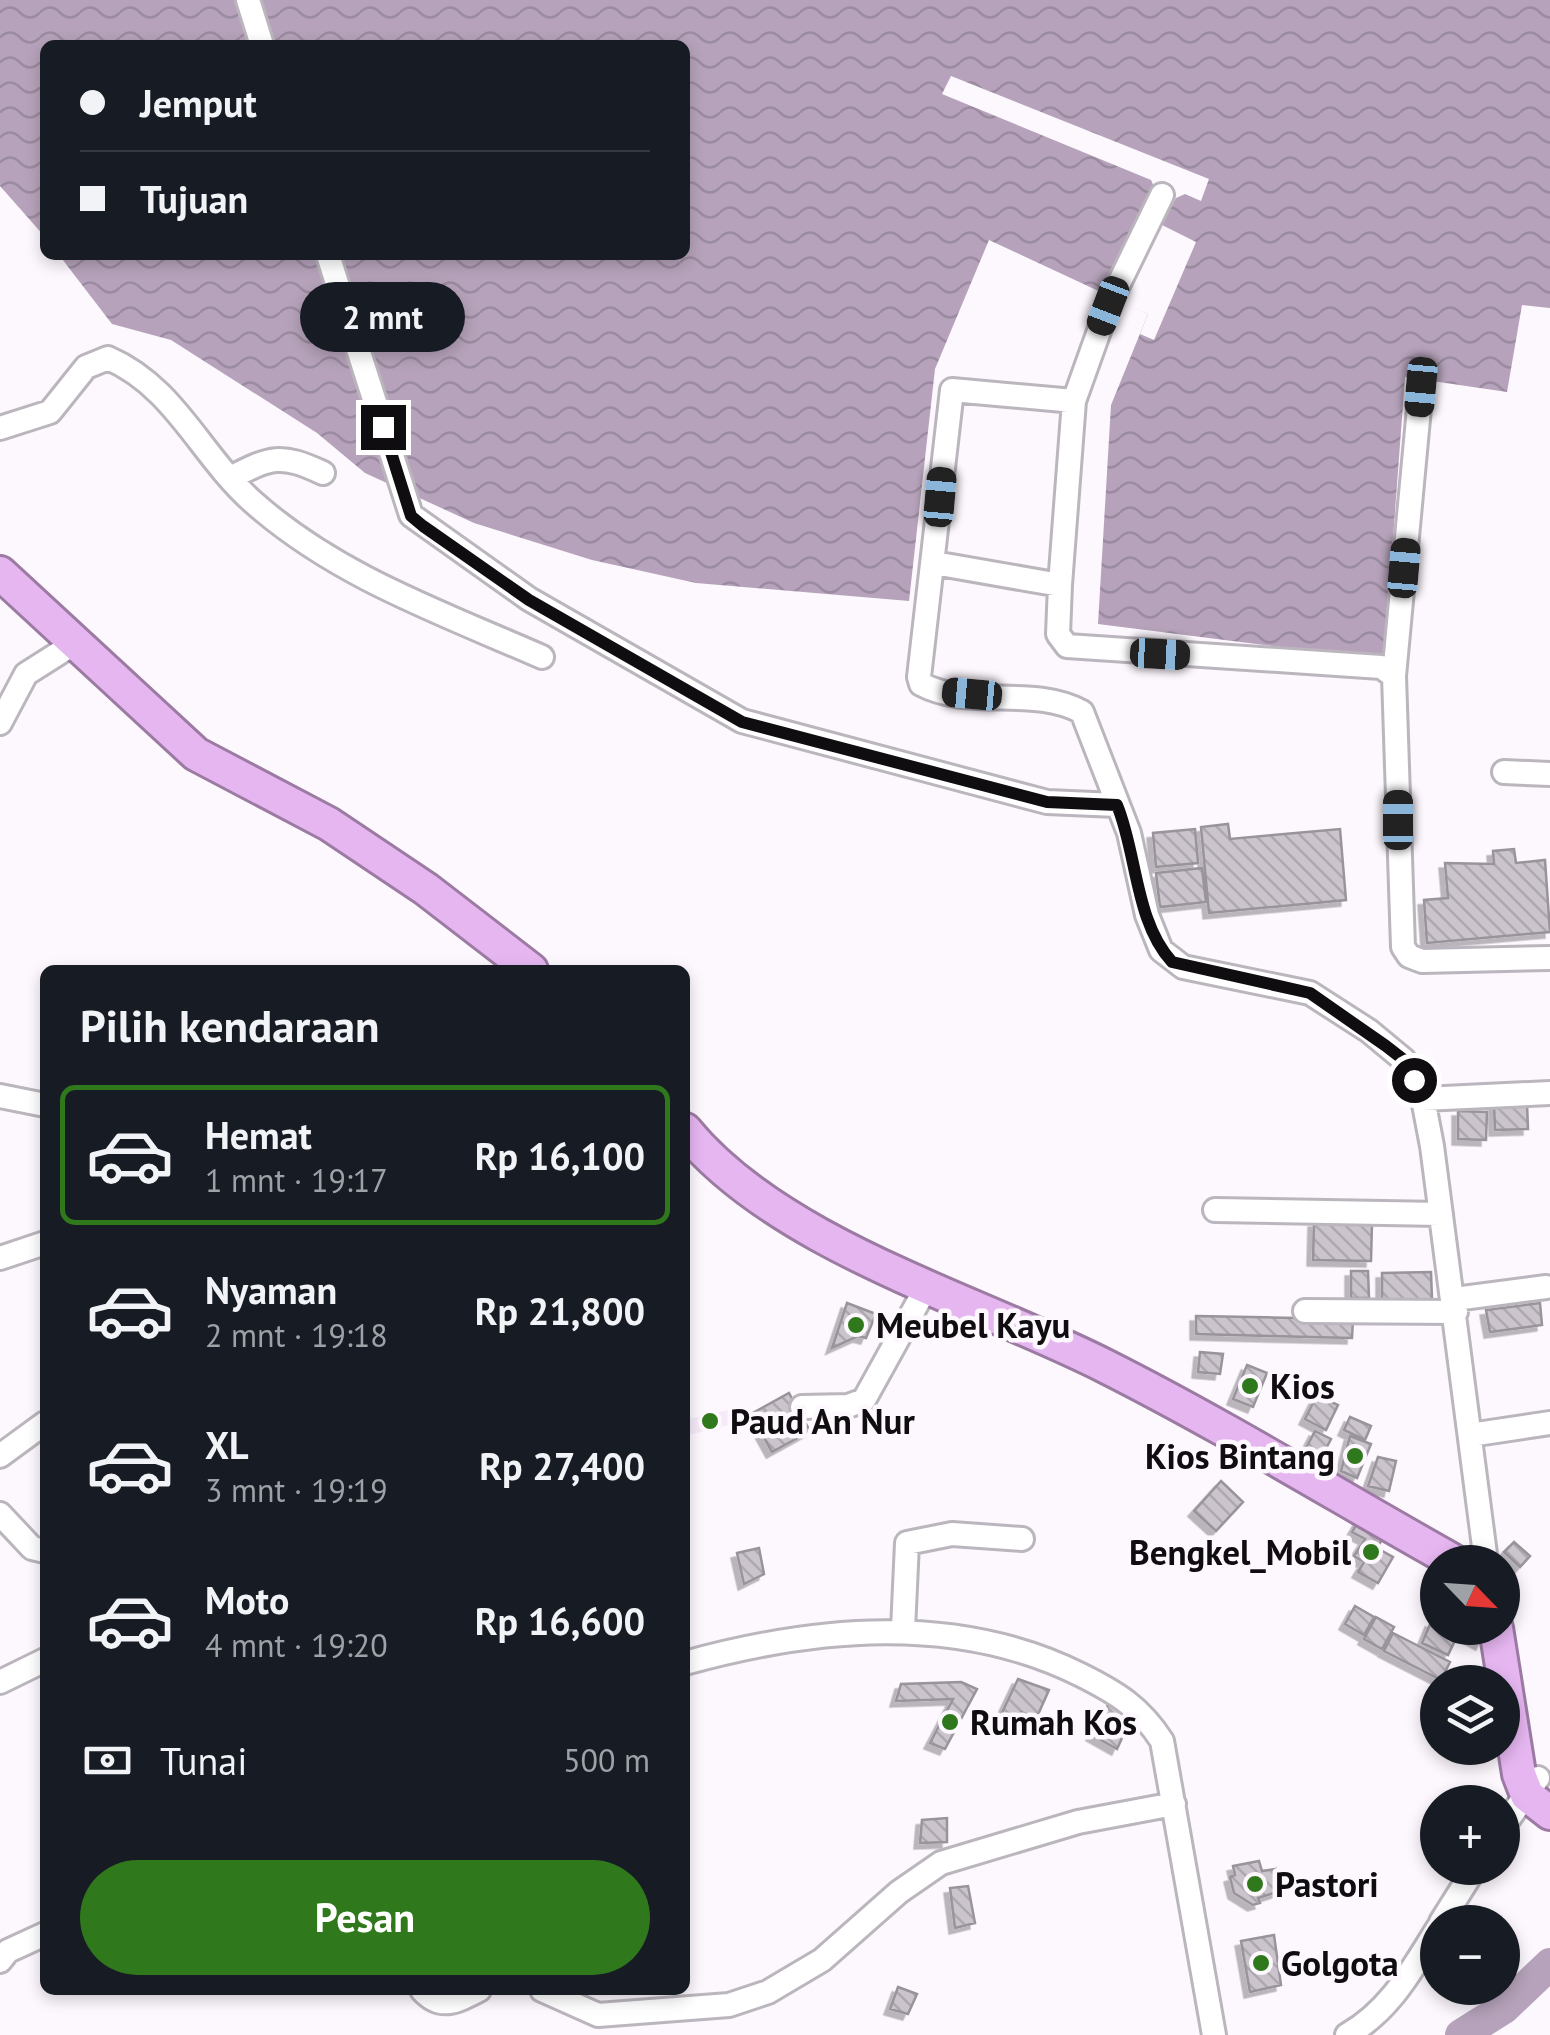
<!DOCTYPE html>
<html lang="id">
<meta charset="utf-8">
<style>
:root{--surface:#171b24;--page:#242831;--text:#f1f3f6;--muted:#9ea1a6;--line:#363941;--accent:#30781c}
body{margin:0;font-family:"PT Sans",sans-serif;background:var(--page);color:var(--text);height:100vh;display:flex;flex-direction:column;font-size:38px;white-space:nowrap}
*{box-sizing:border-box;margin:0}
p{font-size:32px;color:var(--muted)}
.icon{flex:none;width:55px;height:55px;fill:none;stroke:currentColor;stroke-width:2;stroke-linecap:round;stroke-linejoin:round}
.map{position:relative;flex:1;overflow:hidden}
.sheet{position:absolute;left:40px;top:965px;width:650px;height:1030px;display:flex;flex-direction:column;background:var(--surface);border-radius:15px;box-shadow:0 5px 15px #0003}
.sheet>*{flex:none}
.guide{position:absolute;left:40px;top:40px;width:650px;height:220px;border-radius:15px;box-shadow:0 5px 15px #0003;display:grid;align-content:center;height:220px;padding:0 40px;background:var(--surface)}
.needle{width:65px;rotate:115deg}
.buttons{position:absolute;left:1420px;top:1545px;display:grid;gap:20px}
.buttons a{display:grid;place-items:center;width:100px;height:100px;border-radius:50%;background:var(--surface);box-shadow:0 5px 15px #0003;font-size:50px}
.end{position:absolute;width:45px;height:45px;margin:-22px;border:12px solid #0f0d10;background:#fff;box-shadow:0 0 0 5px #fff}
.from{border-radius:50%}
.bubble{position:absolute;height:70px;border-radius:35px;background:var(--surface);box-shadow:0 5px 15px #0003;font-size:32px;font-weight:700;line-height:70px;text-align:center}
.car{position:absolute;width:30px;height:60px;margin:-30px -15px;border-radius:12px;box-shadow:0 0 8px 2px #0007;background:linear-gradient(#222 24%,#8ab4d8 0 40%,#222 0 76%,#8ab4d8 0 86%,#222 0)}
.guide b{display:flex;align-items:center;gap:35px;height:95px;font-size:38px}
.guide b+b{border-top:2px solid var(--line)}
.guide i{width:25px;height:25px;background:var(--text)}
ul{padding:0;list-style:none}
li{display:flex;align-items:center;gap:30px;height:140px;margin:0 20px 15px;padding:0 20px;border:5px solid transparent;border-radius:15px}
li div{flex:1}
li b{display:block;font-size:38px}
li em{font-style:normal;font-weight:700}
li.selected{border-color:var(--accent)}
li>.icon{width:90px;height:90px;stroke-width:1.5}
h2{padding:0 40px;font-size:45px;line-height:120px}
.pay{display:flex;align-items:center;gap:25px;height:110px;padding:0 40px;font-size:38px}
.pay p{margin-inline-start:auto}
.cta{display:flex;gap:20px;margin-top:auto;padding:20px 40px}
.cta a{flex:1;height:115px;border-radius:60px;background:var(--accent);color:#fff;font-size:40px;font-weight:700;line-height:115px;text-align:center}
.map>svg:first-child{display:block}
.built{fill:#f6eaf9}
.water{fill:url(#water-waves)}
.pier{fill:#fdf7fe}
.lines{fill:none;stroke-linecap:round;stroke-linejoin:round}
.river{stroke:#b6a3bb;stroke-width:32}
.building{fill:url(#building-back-hatch);stroke:#99939b;stroke-width:2.5;filter:url(#shadow)}
.minor-casing{stroke:#bbb5bd;stroke-width:28}
.highway-casing{stroke:#9b7ba2;stroke-width:38}
.minor{stroke:#fff;stroke-width:22}
.highway{stroke:#e6b6f1;stroke-width:32}
.route{stroke:#0f0d10;stroke-width:12}
.poi-dot{fill:#30781c;stroke:#fdf7fe;stroke-width:4}
.labels{text-anchor:middle;dominant-baseline:central;stroke-width:9;stroke-linejoin:round;paint-order:stroke}
.poi-label{font-size:35px;font-weight:bold;fill:#0f0d10;stroke:#fdf7fe;text-anchor:start}
</style>
<div class="map">
<svg width="1550" height="2035" viewBox="0 0 1550 2035">
<defs>
<pattern id="water-waves" width="16" height="10" patternUnits="userSpaceOnUse" patternTransform="scale(2.5)"><rect width="16" height="10" fill="#b6a3bb"/><path d="M0 5q4-4 8 0t8 0" fill="none" stroke="#9b8ba0"/></pattern>
<pattern id="building-back-hatch" width="6" height="6" patternUnits="userSpaceOnUse" patternTransform="scale(2.5)"><rect width="6" height="6" fill="#cbc4cd"/><path d="M-1 5l2 2M0 0l6 6M5-1l2 2" fill="none" stroke="#ada7af"/></pattern>
<filter id="shadow"><feDropShadow dx="-5.5" dy="5.5" stdDeviation="0" flood-color="#0004"/></filter>
</defs>
<rect width="100%" height="100%" fill="#fdf7fe"/>
<path class="built" d="M733,1409L736,1423L685,1436V1420Z"/>
<path class="water" d="M0,0H1550V308L1522,305L1507,392L1405,377L1384,660L1098,624L1111,405L1148,314L989,240L935,369L909,601L696,583L592,560L474,523L365,473L317,433L171,340L112,324L59,255H685V45H45V237L0,186Z"/>
<path class="pier" d="M951,76L1209,179L1201,201L1185,194L1176,198L1162,225L1196,242L1154,340L1140,334L1148,314L1103,295L1138,214L1143,216L1155,189L1151,180L942,94Z"/>
<g class="lines">
<path class="river" d="M1461,2035L1504,2008L1550,1964"/>
</g>
<path class="building" d="M1228,824L1230,839L1340,829L1346,900L1209,913L1201,827Z
M1195,829L1198,863L1156,867L1153,833Z
M1514,849L1516,863L1545,860L1550,932L1427,943L1424,900L1448,898L1445,863L1494,864L1493,851Z
M1202,868L1206,902L1160,907L1156,873Z
M1527,1103L1528,1129L1495,1130L1494,1104Z
M1458,1111L1487,1112L1486,1140L1458,1139Z
M1314,1222L1372,1223L1371,1261L1313,1260Z
M1351,1271H1368L1369,1298H1351Z
M1431,1272L1432,1299L1382,1300V1273Z
M847,1303L876,1314L866,1338L858,1336L832,1348Z
M1540,1303L1542,1325L1490,1332L1486,1310Z
M1196,1316L1353,1319L1352,1338L1196,1334Z
M1200,1352L1223,1354L1220,1374L1198,1372Z
M1247,1365L1267,1373L1253,1407L1233,1399Z
M789,1393L810,1431L772,1452L751,1414Z
M1317,1395L1338,1405L1326,1430L1305,1419Z
M1350,1417L1371,1426L1365,1440L1344,1430Z
M1315,1431L1331,1439L1321,1458L1305,1450Z
M1350,1436L1371,1444L1357,1478L1341,1471Z
M1378,1457L1396,1461L1389,1491L1368,1486Z
M1221,1481L1243,1502L1216,1531L1194,1511Z
M1362,1515L1388,1529L1377,1548L1393,1557L1378,1583L1358,1572L1364,1562L1354,1556L1365,1539L1352,1532Z
M1514,1542L1530,1556L1520,1567L1504,1552Z
M759,1548L764,1574L744,1584L737,1553Z
M1355,1606L1374,1617L1364,1635L1345,1624Z
M1376,1617L1394,1627L1382,1649L1364,1639Z
M1431,1622L1458,1634L1448,1655L1422,1643Z
M1464,1628H1488L1481,1644L1461,1633Z
M1393,1633L1450,1662L1441,1680L1384,1651Z
M1018,1679L1049,1690L1036,1719L1021,1712L1016,1729L997,1723Z
M961,1682L977,1689L945,1749L930,1743L953,1699L896,1701L901,1684Z
M1109,1703L1133,1714L1117,1749L1092,1735Z
M947,1818V1842L920,1843L922,1820Z
M1259,1861L1262,1871L1276,1869L1280,1891L1258,1898L1260,1903L1253,1905L1234,1893L1230,1877L1235,1875L1233,1866Z
M968,1886L975,1923L955,1928L950,1888Z
M1274,1935L1281,1985L1250,1992L1241,1941Z
M898,1987L917,1994L908,2014L890,2009Z"/>
<g class="lines">
<g class="minor-casing">
<path id="minor" d="M248,0L262,45
M328,255L411,515L529,599L742,721L1047,802L1117,805
M1074,401L952,390L919,677L921,684C969,710 1034,685 1082,712L1129,833L1147,915L1161,950L1183,967L1310,993L1369,1031L1404,1060L1423,1099L1432,1146L1486,1562
M0,428L50,412L86,367L108,358C175,387 200,455 253,502C336,576 442,613 542,657
M230,478C271,457 280,453 323,473
M934,563L1060,585L1074,401L1108,306L1162,195
M1060,585L1058,634L1067,646L1381,667L1394,676L1403,947L1409,956L1422,961L1550,958
M1394,676L1421,387
M0,723L26,674L78,641
M1504,772L1550,774
M0,1096L45,1105
M1423,1099L1550,1093
M1215,1210L1441,1214
M0,1258L45,1243
M1455,1299L1546,1287
M1305,1311L1456,1312
M802,1407L848,1406L864,1400L927,1286
M1470,1435L1550,1423
M0,1456L45,1423
M0,1514L32,1548L45,1551
M903,1630L907,1543L952,1534L1022,1539
M685,1663C815,1627 957,1613 1081,1675C1117,1693 1140,1707 1162,1741L1214,2035
M0,1682L45,1660
M1502,1828L1538,1778
M1441,1922L1475,1868
M0,1961L8,1951L45,1934
M422,1990C441,2011 457,2001 479,1990
M542,1990L598,2015L729,2005L768,1992L822,1960L899,1892L941,1863L1078,1822L1174,1804
M1347,2035C1391,2010 1412,1969 1438,1928"/>
</g>
<g class="highway-casing">
<path id="highway" d="M0,573L196,754L329,824L426,889L531,970
M685,1130C779,1245 975,1300 1105,1366C1224,1426 1339,1497 1455,1562
M1496,1628L1519,1774L1527,1795L1550,1813"/>
</g>
<use href="#minor" class="minor"/>
<use href="#highway" class="highway"/>
</g>
<g class="lines">
<path class="route" d="M383,427L411,516L423,526L529,600L742,722L1047,802L1117,805C1137,853 1135,922 1172,962L1310,993L1386,1046L1404,1060L1414,1080"/>
</g>
<g class="poi-dot">
<circle cx="856" cy="1325" r="10"/>
<circle cx="1250" cy="1386" r="10"/>
<circle cx="710" cy="1421" r="10"/>
<circle cx="1355" cy="1456" r="10"/>
<circle cx="1371" cy="1552" r="10"/>
<circle cx="950" cy="1722" r="10"/>
<circle cx="1255" cy="1884" r="10"/>
<circle cx="1261" cy="1963" r="10"/>
</g>
<g class="labels">
<g class="poi-label">
<text x="876" y="1325">Meubel Kayu</text>
<text x="1270" y="1386">Kios</text>
<text x="730" y="1421">Paud An Nur</text>
<text x="1335" y="1456" text-anchor="end">Kios Bintang</text>
<text x="1351" y="1552" text-anchor="end">Bengkel_Mobil</text>
<text x="970" y="1722">Rumah Kos</text>
<text x="1275" y="1884">Pastori</text>
<text x="1281" y="1963">Golgota</text>
</g>
</g>
</svg>
<div class="buttons">
<a><svg class="needle" viewBox="-14 -14 28 28"><path d="M0-13l5 13h-10z" fill="#e53935"/><path d="M0 13l5-13h-10z" fill="#9ea1a6"/></svg></a>
<a><svg class="icon" aria-label="layers" viewBox="0 0 24 24"><path d="M12 4l9 5-9 5-9-5zM3 14l9 5 9-5"/></svg></a>
<a>+</a>
<a>−</a>
</div>
<i class="end from" style="left:1414px;top:1080px"></i>
<i class="end" style="left:383px;top:427px"></i>
<div class="bubble" style="left:300px;top:282px;width:165px">2 mnt</div>
<i class="car" style="left:1108px;top:306px;rotate:201deg"></i>
<i class="car" style="left:1421px;top:387px;rotate:185deg"></i>
<i class="car" style="left:940px;top:497px;rotate:5deg"></i>
<i class="car" style="left:1404px;top:568px;rotate:5deg"></i>
<i class="car" style="left:1160px;top:654px;rotate:93deg"></i>
<i class="car" style="left:972px;top:694px;rotate:275deg"></i>
<i class="car" style="left:1398px;top:820px;rotate:0deg"></i>
<div class="guide">
<b><i class="from"></i>Jemput</b>
<b><i></i>Tujuan</b>
</div>
<section class="sheet">
<h2>Pilih kendaraan</h2>
<ul>
<li class="selected"><svg class="icon" aria-label="car" viewBox="0 0 24 24"><path d="M5 17H2v-5l4-1 3-4h7l3 4 3 1v5h-3M9 17h6M6 11h13"/><circle cx="7" cy="17" r="2"/><circle cx="17" cy="17" r="2"/></svg><div><b>Hemat</b><p>1 mnt · 19:17</p></div><em>Rp 16,100</em></li>
<li><svg class="icon" aria-label="car" viewBox="0 0 24 24"><path d="M5 17H2v-5l4-1 3-4h7l3 4 3 1v5h-3M9 17h6M6 11h13"/><circle cx="7" cy="17" r="2"/><circle cx="17" cy="17" r="2"/></svg><div><b>Nyaman</b><p>2 mnt · 19:18</p></div><em>Rp 21,800</em></li>
<li><svg class="icon" aria-label="car" viewBox="0 0 24 24"><path d="M5 17H2v-5l4-1 3-4h7l3 4 3 1v5h-3M9 17h6M6 11h13"/><circle cx="7" cy="17" r="2"/><circle cx="17" cy="17" r="2"/></svg><div><b>XL</b><p>3 mnt · 19:19</p></div><em>Rp 27,400</em></li>
<li><svg class="icon" aria-label="car" viewBox="0 0 24 24"><path d="M5 17H2v-5l4-1 3-4h7l3 4 3 1v5h-3M9 17h6M6 11h13"/><circle cx="7" cy="17" r="2"/><circle cx="17" cy="17" r="2"/></svg><div><b>Moto</b><p>4 mnt · 19:20</p></div><em>Rp 16,600</em></li>
</ul>
<div class="pay"><svg class="icon" aria-label="cash" viewBox="0 0 24 24"><path d="M3 7h18v10H3z"/><circle cx="12" cy="12" r="2"/></svg>Tunai<p>500 m</p></div>
<div class="cta"><a>Pesan</a></div>
</section>
</div>
